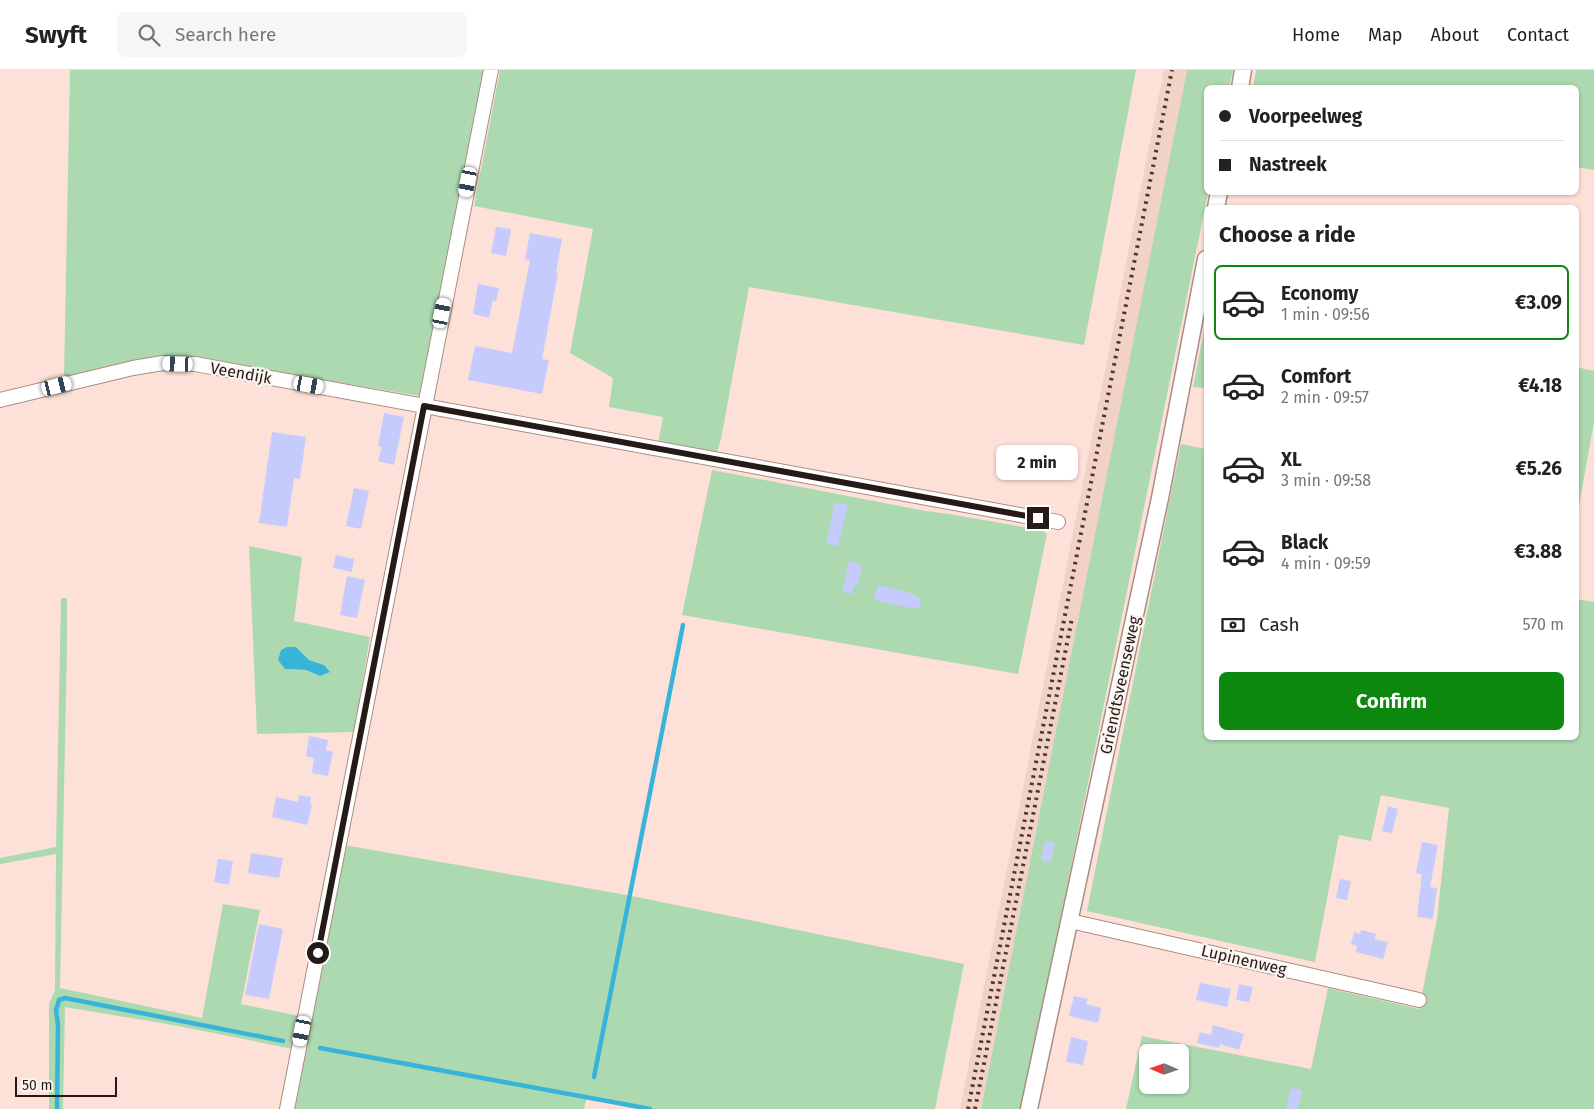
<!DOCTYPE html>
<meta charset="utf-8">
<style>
:root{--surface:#fff;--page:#f6f6f6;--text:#222;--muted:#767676;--line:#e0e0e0;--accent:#0b880d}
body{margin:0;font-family:"Fira Sans",sans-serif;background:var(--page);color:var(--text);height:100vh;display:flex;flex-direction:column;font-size:19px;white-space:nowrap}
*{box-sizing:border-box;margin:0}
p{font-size:16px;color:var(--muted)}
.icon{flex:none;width:28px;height:28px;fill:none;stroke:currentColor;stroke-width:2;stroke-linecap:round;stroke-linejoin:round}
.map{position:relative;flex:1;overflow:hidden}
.details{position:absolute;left:1204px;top:135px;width:375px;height:535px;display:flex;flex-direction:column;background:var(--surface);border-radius:8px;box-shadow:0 1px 4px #0004}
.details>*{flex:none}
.banner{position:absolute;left:1204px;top:15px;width:375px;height:110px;border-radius:8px;box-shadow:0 1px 4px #0004;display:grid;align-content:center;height:110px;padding:0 15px;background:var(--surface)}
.needle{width:32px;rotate:272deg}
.fabs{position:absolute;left:1139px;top:974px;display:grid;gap:10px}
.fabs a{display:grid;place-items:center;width:50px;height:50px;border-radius:8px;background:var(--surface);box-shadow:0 1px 4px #0004;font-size:25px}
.scale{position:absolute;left:15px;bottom:12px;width:102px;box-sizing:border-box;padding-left:5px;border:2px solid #261a16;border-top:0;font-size:14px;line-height:18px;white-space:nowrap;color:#261a16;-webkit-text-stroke:4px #fbf4f1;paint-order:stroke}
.end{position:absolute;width:22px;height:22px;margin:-11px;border:6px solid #261a16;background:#fff;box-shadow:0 0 0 2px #fff}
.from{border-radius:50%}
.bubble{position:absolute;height:35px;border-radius:8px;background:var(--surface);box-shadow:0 1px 4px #0004;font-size:16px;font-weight:700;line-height:35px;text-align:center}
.car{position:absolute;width:15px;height:30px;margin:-15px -8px;border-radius:6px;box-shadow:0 0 4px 1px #0007;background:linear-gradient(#fff 24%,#345 0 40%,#fff 0 76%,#345 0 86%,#fff 0)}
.banner b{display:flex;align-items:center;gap:18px;height:48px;font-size:19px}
.banner b+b{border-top:1px solid var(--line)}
.banner i{width:12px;height:12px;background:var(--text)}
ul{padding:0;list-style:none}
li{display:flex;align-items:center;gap:15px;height:75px;margin:0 10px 8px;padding:0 5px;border:2px solid transparent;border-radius:8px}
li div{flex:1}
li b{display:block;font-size:19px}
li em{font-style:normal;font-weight:700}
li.current{border-color:var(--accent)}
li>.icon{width:45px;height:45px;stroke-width:1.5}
h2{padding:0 15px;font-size:22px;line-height:60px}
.pay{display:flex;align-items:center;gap:12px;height:55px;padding:0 15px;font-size:19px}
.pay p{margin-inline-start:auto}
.cta{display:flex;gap:10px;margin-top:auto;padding:10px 15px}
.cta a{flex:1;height:58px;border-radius:8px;background:var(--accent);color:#fff;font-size:20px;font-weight:700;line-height:58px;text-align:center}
header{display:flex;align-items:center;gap:30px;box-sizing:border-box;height:70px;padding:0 25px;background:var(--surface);border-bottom:1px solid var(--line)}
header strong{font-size:24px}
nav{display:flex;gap:28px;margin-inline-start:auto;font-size:18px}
.search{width:350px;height:45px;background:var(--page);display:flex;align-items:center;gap:12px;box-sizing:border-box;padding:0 18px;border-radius:8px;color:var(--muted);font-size:19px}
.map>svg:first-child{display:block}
.built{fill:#f2d1c6}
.green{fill:#acd9af;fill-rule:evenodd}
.water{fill:#38b4d9}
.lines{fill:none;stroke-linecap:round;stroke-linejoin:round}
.stream{stroke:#38b4d9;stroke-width:4.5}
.building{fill:#c6cbfd}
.minor-casing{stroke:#ac8d83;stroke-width:16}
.tertiary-casing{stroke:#ac8d83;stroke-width:19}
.minor{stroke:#fff;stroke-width:14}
.tertiary{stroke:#fff;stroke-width:16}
.rail{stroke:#473834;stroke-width:4;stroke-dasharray:2.5 5;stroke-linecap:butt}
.route{stroke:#261a16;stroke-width:6}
.labels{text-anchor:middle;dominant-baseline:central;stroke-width:4.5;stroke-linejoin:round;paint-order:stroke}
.street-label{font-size:16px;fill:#261a16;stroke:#fbf4f1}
</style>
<header>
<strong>Swyft</strong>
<div class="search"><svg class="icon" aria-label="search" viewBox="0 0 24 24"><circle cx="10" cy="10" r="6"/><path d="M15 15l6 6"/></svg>Search here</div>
<nav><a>Home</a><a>Map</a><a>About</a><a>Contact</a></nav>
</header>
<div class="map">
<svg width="1594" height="1039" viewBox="0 0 1594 1039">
<rect width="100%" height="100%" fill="#fde1d8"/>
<path class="built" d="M1164,0H1187L981,1039H960Z"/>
<path class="green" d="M70,0H485L420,326L180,286H162L64,308Z
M500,0H1136L1084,275L749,217L721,369L716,385L658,374L663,347L609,337L613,308L570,283L593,159L474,136Z
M1187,0H1233L1229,17L1206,18V122L1208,123L1053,885L1051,907L1023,1039H981Z
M1256,0H1594V100L1576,97V18L1253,17Z
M1206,250V318L1193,317Z
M1576,297L1594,301V352L1576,452Z
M1181,374L1206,379V668H1576V529L1594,532V1039H1126L1142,966L1311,999L1328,918L1419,939L1437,849L1449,738L1381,725L1371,771L1339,765L1315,892L1087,841ZM1148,982H1180V1015H1148Z
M712,400L926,441L949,444L1041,460L1047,464L1018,604L682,545Z
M249,476L302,487L294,551L370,567L354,662L257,664ZM296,577L309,590L324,595L320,606L306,600L285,599Z
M61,528H67V575L60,918L202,948L223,834L260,840L241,934L299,946L293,979L173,955L65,937L63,1039H49V934L55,920L56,784L0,794V788L56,777Z
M344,775L627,825L964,894L935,1039H646L587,1027L584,1039H294Z"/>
<path class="water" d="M287,577H296L309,590L324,595L330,602L320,606L306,600L285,599L278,590L281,580Z"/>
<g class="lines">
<path class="stream" d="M320,978L650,1039
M594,1007L683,555
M57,1039L58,955L56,940L59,930L65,928L283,971"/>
</g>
<path class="building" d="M496,157L511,159L506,186L491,183Z
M530,163L562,169L556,203H558L542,289L549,290L542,324L468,310L475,276L512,283L530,190L525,189Z
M478,214L499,218L496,231L493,230L489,248L473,244Z
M384,343L404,347L394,395L378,391L382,377L378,376Z
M272,362L306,367L300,409L294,408L287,457L259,453Z
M354,418L369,421L361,459L346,456Z
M835,432L848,435L838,476L826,474Z
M336,485L354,489L352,502L333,498Z
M849,491L857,493V495L862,496L858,516L854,515L852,524L842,522Z
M347,506L365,510L357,548L340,545Z
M878,515L914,524L913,526L922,528L919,539L910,537V538L874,530Z
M309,666L328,670L326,680L333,682L328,706L312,703L314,688L306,686Z
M299,725L311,727L310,734L312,735L307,755L272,747L276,727L298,732Z
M1388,736L1398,739L1392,763L1382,761Z
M1045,771L1055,773L1051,792L1041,790Z
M1422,772L1438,775L1430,817L1437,818L1433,849L1417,847L1422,804L1416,803Z
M251,783L283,788L279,808L248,803Z
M218,789L233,791L229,815L214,812Z
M1340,809L1351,811L1347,830L1336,828Z
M259,854L283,859L269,929L245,925Z
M1361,860L1376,864L1374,869L1388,872L1383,889L1356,882L1357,876L1351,874L1354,862L1360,864Z
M1200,913L1231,919L1227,937L1196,930Z
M1239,914L1253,917L1249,932L1236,930Z
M1074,926L1088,929L1086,934L1101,938L1098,953L1069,946Z
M1213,955L1244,964L1239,980L1220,974L1219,978L1197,973L1200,962L1211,965Z
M1071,967L1088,971L1083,995L1066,992Z
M1291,1018L1302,1020L1298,1039H1286Z"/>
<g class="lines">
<g class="minor-casing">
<path id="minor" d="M0,330L133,298L163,293L195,294L1058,452
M1070,851L1419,930
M287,1039L491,0"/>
</g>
<g class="tertiary-casing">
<path id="tertiary" d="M1240,18L1243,0
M1216,138L1219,122
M1029,1039L1160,428L1206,189"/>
</g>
<use href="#minor" class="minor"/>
<use href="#tertiary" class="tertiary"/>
<path class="rail" d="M968,1039L1172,0
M975,1039L1072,548"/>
</g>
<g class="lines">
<path class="route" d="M318,883L424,336L1038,448"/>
</g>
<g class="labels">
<g class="street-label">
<text transform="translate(241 303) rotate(10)">Veendijk</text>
<text transform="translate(1120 615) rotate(-78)">Griendtsveenseweg</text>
<text transform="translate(1244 890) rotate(13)">Lupinenweg</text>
</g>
</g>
</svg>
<div class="fabs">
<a><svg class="needle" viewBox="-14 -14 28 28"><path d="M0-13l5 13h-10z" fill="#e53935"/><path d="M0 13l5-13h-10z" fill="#767676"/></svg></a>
</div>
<div class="scale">50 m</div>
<i class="end from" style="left:318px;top:883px"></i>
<i class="end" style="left:1038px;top:448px"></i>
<div class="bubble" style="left:996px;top:375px;width:82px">2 min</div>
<i class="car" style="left:468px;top:112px;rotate:191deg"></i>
<i class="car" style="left:442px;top:243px;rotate:11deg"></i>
<i class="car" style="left:178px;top:294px;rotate:272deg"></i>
<i class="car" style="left:309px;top:315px;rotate:100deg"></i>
<i class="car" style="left:57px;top:316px;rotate:76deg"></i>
<i class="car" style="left:302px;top:961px;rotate:191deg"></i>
<div class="banner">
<b><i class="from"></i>Voorpeelweg</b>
<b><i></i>Nastreek</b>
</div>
<section class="details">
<h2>Choose a ride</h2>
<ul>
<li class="current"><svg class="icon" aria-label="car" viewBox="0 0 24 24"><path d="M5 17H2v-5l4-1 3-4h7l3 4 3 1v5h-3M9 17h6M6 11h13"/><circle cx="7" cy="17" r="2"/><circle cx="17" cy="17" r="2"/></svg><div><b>Economy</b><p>1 min · 09:56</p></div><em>€3.09</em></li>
<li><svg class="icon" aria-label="car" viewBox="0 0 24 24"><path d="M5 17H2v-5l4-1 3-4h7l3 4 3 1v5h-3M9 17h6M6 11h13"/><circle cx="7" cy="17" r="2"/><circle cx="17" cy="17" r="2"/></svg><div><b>Comfort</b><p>2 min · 09:57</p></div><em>€4.18</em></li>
<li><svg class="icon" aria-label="car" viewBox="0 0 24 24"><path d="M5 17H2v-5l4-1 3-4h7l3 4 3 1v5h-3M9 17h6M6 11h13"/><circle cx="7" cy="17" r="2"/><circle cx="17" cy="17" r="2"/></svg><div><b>XL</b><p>3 min · 09:58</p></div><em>€5.26</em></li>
<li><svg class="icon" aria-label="car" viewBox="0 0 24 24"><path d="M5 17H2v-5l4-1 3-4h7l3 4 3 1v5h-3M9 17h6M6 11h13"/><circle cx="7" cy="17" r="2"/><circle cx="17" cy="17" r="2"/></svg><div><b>Black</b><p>4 min · 09:59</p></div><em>€3.88</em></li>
</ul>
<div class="pay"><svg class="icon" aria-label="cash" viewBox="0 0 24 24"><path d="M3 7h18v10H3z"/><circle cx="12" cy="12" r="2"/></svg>Cash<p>570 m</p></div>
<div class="cta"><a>Confirm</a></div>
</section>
</div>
